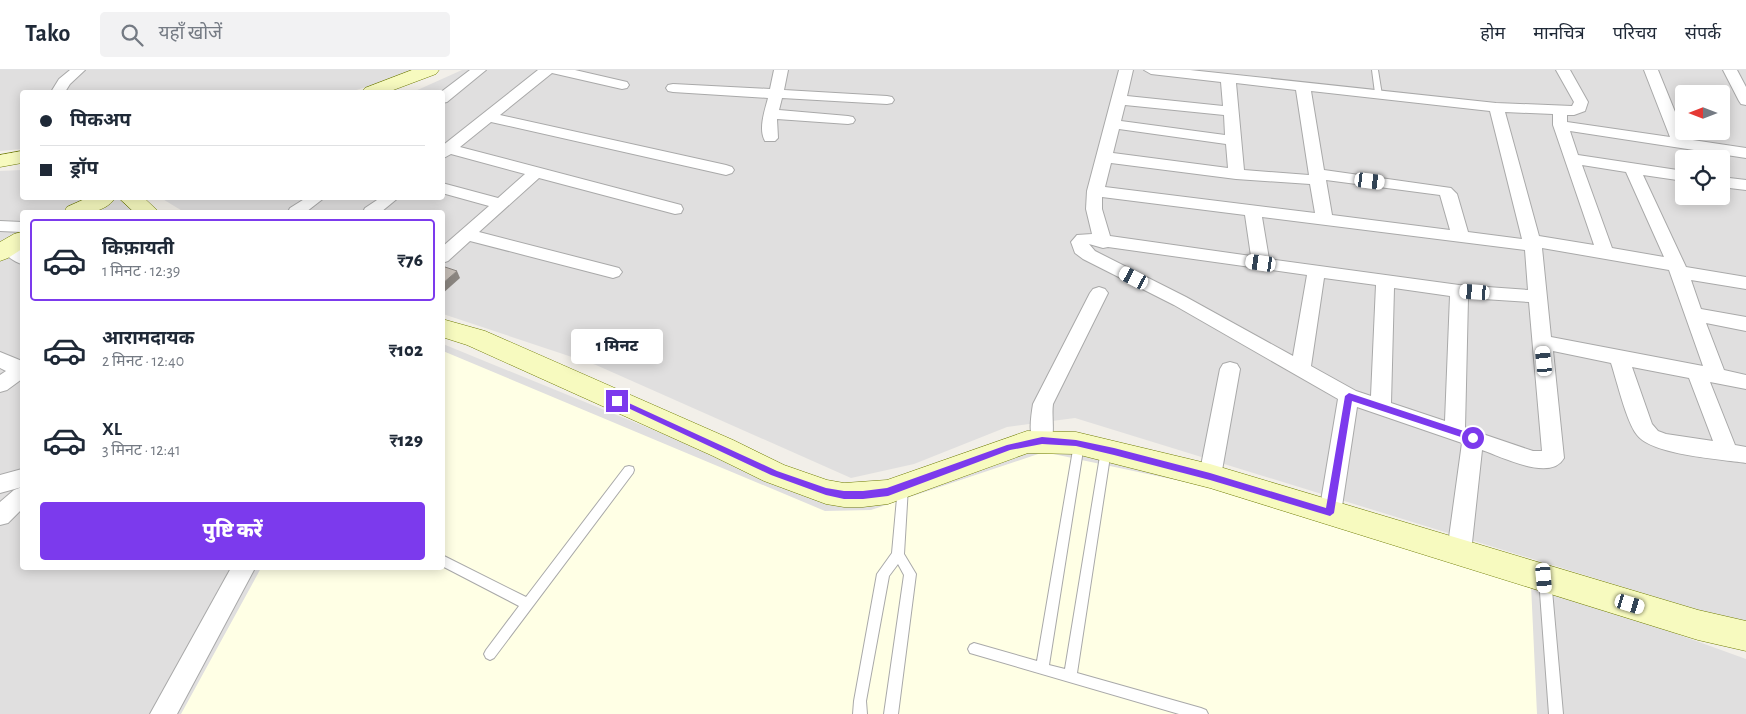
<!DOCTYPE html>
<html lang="hi">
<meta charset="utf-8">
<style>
:root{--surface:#fff;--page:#f2f2f3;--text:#1f2937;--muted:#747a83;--line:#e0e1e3;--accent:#7c3aed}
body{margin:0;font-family:"Alegreya Sans","Noto Sans Devanagari",sans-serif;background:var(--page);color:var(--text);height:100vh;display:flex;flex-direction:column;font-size:19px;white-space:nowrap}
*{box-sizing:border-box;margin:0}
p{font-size:16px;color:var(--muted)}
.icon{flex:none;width:28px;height:28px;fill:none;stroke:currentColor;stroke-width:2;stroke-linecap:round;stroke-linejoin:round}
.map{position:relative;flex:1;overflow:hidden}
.details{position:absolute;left:20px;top:140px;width:425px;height:360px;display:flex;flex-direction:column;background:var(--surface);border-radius:5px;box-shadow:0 2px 12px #0003}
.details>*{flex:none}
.top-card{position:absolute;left:20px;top:20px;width:425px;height:110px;border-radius:5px;box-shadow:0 2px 12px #0003;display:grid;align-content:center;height:110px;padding:0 20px;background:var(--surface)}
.needle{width:32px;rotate:270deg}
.controls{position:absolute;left:1675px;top:15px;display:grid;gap:10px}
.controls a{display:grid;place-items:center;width:55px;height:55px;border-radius:5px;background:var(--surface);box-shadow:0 2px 12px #0003;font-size:25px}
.end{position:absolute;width:22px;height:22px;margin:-11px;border:6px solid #7c3aed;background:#fff;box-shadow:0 0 0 2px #fff}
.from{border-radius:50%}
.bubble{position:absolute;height:35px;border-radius:5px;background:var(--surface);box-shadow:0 2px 12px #0003;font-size:16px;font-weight:800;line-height:35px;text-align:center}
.car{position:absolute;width:15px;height:30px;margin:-15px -8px;border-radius:6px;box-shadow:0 0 4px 1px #0007;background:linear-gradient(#fff 24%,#345 0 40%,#fff 0 76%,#345 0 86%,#fff 0)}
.top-card b{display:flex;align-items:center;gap:18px;height:48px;font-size:19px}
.top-card b+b{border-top:1px solid var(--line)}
.top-card i{width:12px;height:12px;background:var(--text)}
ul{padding:9px 0 0;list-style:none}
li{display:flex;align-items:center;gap:15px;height:82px;margin:0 10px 8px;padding:0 10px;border:2px solid transparent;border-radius:5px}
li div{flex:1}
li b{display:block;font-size:19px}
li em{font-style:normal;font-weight:800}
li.selected{border-color:var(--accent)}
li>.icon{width:45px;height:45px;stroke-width:1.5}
.button{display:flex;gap:10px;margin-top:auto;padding:10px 20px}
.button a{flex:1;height:58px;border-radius:5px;background:var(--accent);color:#fff;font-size:20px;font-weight:800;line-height:58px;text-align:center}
header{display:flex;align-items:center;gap:30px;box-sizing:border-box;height:70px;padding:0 25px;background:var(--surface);border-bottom:1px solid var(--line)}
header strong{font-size:24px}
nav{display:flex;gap:28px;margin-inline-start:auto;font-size:18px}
.search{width:350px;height:45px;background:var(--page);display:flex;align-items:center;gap:12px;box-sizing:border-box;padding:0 18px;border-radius:5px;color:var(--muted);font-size:19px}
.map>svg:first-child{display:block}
.residential{fill:#e0dfdf;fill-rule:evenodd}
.education{fill:#ffffe5}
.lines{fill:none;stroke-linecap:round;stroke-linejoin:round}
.lane-casing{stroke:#a9a9a9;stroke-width:2}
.street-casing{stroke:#a9a9a9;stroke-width:2}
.secondary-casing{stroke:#707d05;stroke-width:1}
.lane{fill:#fff;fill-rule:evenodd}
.street{fill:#fff;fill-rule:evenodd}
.secondary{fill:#f7fabf;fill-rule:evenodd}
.shaded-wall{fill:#8b8681}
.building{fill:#c7bfb8;stroke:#8b8681}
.route{fill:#7c3aed}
</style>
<header>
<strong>Tako</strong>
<div class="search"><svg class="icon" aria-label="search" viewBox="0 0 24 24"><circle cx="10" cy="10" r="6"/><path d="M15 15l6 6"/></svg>यहाँ खोजें</div>
<nav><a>होम</a><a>मानचित्र</a><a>परिचय</a><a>संपर्क</a></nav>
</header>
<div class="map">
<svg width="1746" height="644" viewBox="0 0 1746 644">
<rect width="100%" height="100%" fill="#f2efe9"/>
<path class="residential" d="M0,0H421L350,22H22V79L0,81Z
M462,0H1746V552L1724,548L1075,348L1007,357L914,394L851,408L596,295L443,244L442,142H184L161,128H442V22H413ZM1684,24H1721V61H1684ZM1684,89H1721V126H1684Z
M22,100V128H117L137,142H22V498H442L443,274L837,435L1044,375L1211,412L1566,524L1746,589V644H0V101Z"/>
<path class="education" d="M443,281L825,441L871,440L1044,382L1204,416L1531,515L1537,644H181L261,498H442Z"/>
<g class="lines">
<g class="lane-casing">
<path id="lane" d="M1372,0H1378L1382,25L1375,23Z
M1079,370L1083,371L1084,374L1049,595L1065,599L1101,380L1102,377H1110L1111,380L1077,603L1201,638L1206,640L1208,644H1179L970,583L968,579L970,575L974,573L1037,591L1074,374L1075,371Z
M629,396L633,397L634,400L633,403L494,588L490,590L486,588L484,584L486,580L519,536L442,496V485L526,527L625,397Z
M903,413L907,414L908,417L904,484L916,504L898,644H884L904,505L898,494L889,506L866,631L867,644H853L854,631L877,504L892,483L898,417L899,414Z
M1545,504L1549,505L1551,509L1563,644H1549L1539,509L1541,505Z"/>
</g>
<g class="street-casing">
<path id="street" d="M70,0H85L70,14L65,22H51L59,9Z
M470,0H486L447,32L442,33L441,22Z
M538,0H575L627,12L629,15L627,18L622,19L552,3L500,45L726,95L732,97L734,100L732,103L726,105L491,52L460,77L681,135L683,139L681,143L675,144L539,108L479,162L619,198L622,202L619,206L613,208L470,171L448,191L442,193V177L489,136L442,123V113L498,128L525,104L451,84L442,89V76Z
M774,0H788L784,20L887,26L892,27L894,30L892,33L887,34L782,28L779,40L848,46L853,47L855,50L853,53L848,54L777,49L778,68L775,71H765C758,59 765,40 768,28L673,22L668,21L666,18L668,15L673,14L770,19Z
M1119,0H1133L1127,26L1223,36L1221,12L1151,4L1144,0H1190L1496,33L1572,36L1574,32L1556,0H1570L1588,32L1585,41L1574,45H1567V52L1670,67L1644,0H1658L1686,69L1746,78V88L1570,61L1578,85L1684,101V111L1643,105L1686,197L1746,207V219L1691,210L1701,239L1746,247V261L1706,253L1724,300L1746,305V319L1710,312L1735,375L1746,377V393C1720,389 1652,385 1637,365C1626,351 1617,311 1611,293L1553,281L1564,388C1551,412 1502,387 1482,380L1471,482L1467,489L1459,492L1451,489L1447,482L1462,373L1357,337L1341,443L1338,450L1330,452L1322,450L1319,443L1338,329L1174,235L1083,189L1075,183L1071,172L1077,165L1092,164L1086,139L1087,121ZM1236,13L1296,20L1309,105L1244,100ZM1311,21L1490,41L1522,169L1468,162L1457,124L1451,118L1324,100ZM1125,35L1224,45L1225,65L1121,51ZM1505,42L1553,44V55L1594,175L1539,166ZM1119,59L1226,74L1228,98L1113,83ZM1111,93L1236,109L1310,114L1315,143L1105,117ZM1582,95L1626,102L1664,187L1612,178ZM1326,110L1440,125L1450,160L1332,145ZM1102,127L1245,145L1251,186L1110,166L1102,139ZM1262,147L1525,180L1528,220L1459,215L1269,189ZM1089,174L1103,178L1108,177L1307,205L1293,286L1186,227L1095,181ZM1542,178L1669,200L1703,296L1551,267ZM1324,208L1376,215L1371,326L1356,321L1311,296ZM1394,218L1450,226L1445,351L1391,333ZM1468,228L1529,232L1542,381H1533L1465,358ZM1632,297L1689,308L1713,371L1666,364L1658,361L1652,354Z
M1723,0H1737L1746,17V35L1741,34L1739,31Z
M1721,107L1746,110V120L1721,117Z
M306,128H324L306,142H288L290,138Z
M380,128H398L381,142H363L365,138Z
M0,151L22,152V162L0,161Z
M8,171L14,173L22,180V194C14,192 3,184 0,176L2,173Z
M1099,217L1105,219L1108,223L1053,334C1051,347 1056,365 1049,377L1042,379L1035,377C1028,365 1031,347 1033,334L1090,223L1093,219Z
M0,282L22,291V309L7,320L0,322V305L6,301L0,298Z
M1230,292L1237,294L1240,299L1221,406L1218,412L1210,415L1202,412L1199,406L1220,299L1223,294Z
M22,399V417L0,423V405Z
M22,417V439L8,453L0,455V432L14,420Z
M231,498H255L177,644H150Z"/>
</g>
<g class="secondary-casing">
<path id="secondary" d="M412,0H439L436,4L388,22H362L365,18Z
M22,81V93L0,97V85Z
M87,128H115C105,144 80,144 64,142L67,137Z
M119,128H144L159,142H134Z
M22,162V179L8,188L0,191V172L14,164Z
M442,249L485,261L733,370L784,395L827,410L844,413L887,410L1027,361L1076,362L1210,394L1698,540L1746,551V581L1698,570L1210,418L1076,384L1028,383L888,434L863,437H844L826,434L764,411L713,386L467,275L442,267Z"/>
</g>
<use href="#lane" class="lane"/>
<use href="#street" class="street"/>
<use href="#secondary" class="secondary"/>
</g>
<path class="shaded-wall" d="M457,201L460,208L442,224V214Z"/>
<path class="building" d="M442,196L457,201L442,214Z"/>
<path class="route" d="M1349,323L1476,365L1477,368L1473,371L1352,331L1334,443L1330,446L1210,410L1114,385L1076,376L1042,374L1010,380L888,426L863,429H844L826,425L771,405L613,331L614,329H620L777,401L826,418L844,421H863L887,418L1007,375L1042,367L1076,370L1114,378L1210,403L1326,438L1345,326Z"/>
</svg>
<div class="controls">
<a><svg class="needle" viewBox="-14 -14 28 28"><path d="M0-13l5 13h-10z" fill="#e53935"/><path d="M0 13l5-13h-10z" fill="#747a83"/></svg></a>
<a><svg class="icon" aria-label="locate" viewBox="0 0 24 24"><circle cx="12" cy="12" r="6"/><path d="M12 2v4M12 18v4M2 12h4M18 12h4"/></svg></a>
</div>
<i class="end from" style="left:1473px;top:368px"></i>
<i class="end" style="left:617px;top:331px"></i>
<div class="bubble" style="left:571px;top:259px;width:92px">1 मिनट</div>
<i class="car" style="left:1370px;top:111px;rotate:97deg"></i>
<i class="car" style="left:1261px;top:193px;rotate:278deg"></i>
<i class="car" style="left:1134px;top:208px;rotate:297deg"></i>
<i class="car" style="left:1475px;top:222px;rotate:274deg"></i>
<i class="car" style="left:1544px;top:291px;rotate:354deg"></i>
<i class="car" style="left:1544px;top:508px;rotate:175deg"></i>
<i class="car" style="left:1630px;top:534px;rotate:107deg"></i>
<div class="top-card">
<b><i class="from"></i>पिकअप</b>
<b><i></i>ड्रॉप</b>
</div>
<section class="details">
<ul>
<li class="selected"><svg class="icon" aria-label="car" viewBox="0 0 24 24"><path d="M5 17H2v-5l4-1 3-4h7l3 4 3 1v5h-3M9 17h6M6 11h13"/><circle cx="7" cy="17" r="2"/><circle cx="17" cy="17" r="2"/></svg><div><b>किफ़ायती</b><p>1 मिनट · 12:39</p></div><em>₹76</em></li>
<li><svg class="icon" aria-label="car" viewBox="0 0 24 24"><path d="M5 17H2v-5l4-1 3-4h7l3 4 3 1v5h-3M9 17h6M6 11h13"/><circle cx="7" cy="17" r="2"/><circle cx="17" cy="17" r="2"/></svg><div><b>आरामदायक</b><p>2 मिनट · 12:40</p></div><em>₹102</em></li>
<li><svg class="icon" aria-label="car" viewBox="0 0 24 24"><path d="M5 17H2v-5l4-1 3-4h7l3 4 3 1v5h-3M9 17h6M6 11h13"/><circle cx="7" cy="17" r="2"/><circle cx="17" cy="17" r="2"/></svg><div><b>XL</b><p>3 मिनट · 12:41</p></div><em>₹129</em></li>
</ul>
<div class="button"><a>पुष्टि करें</a></div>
</section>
</div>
